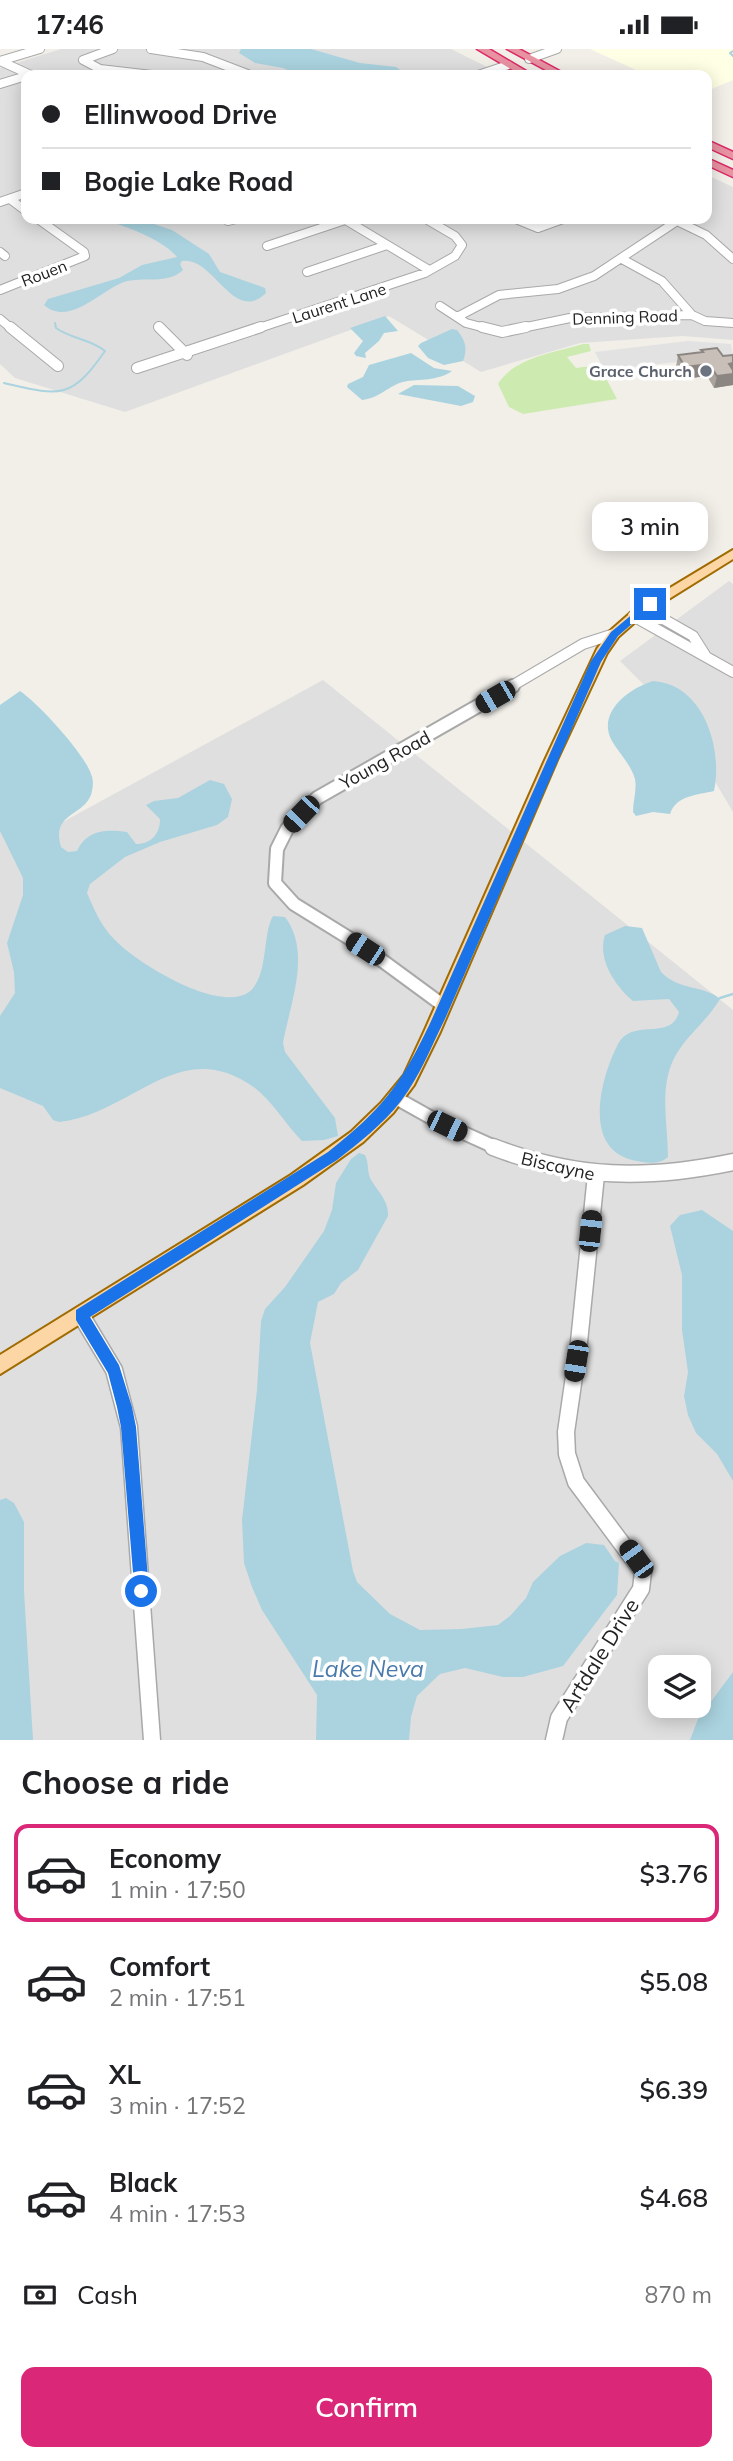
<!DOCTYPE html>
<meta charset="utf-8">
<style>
:root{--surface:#fff;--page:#f6f6f6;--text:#202124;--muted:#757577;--line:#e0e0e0;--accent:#db2777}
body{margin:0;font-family:Mulish,sans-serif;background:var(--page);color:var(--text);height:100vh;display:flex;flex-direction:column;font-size:26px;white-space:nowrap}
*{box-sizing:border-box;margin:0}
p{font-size:23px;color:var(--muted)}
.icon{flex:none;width:38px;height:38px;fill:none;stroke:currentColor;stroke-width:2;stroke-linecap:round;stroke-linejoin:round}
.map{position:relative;height:1691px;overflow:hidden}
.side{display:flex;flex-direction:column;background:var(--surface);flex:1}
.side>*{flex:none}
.top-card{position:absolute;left:21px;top:21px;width:691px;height:154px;border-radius:14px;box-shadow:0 4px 18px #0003;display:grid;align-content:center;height:154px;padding:0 21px;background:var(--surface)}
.controls{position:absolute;left:648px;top:1606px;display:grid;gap:14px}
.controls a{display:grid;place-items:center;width:63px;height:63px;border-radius:14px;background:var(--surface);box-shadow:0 4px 18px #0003;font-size:35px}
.end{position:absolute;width:32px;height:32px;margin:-16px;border:9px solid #1a73e8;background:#fff;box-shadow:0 0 0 4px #fff}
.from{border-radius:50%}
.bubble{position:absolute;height:49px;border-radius:14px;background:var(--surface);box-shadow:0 4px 18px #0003;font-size:23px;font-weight:600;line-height:49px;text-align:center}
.car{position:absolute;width:21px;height:42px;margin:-21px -10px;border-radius:9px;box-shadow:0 0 5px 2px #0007;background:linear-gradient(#222 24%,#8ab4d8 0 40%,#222 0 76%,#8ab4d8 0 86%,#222 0)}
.top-card b{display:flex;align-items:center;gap:24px;height:66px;font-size:26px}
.top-card b+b{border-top:2px solid var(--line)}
.top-card i{width:18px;height:18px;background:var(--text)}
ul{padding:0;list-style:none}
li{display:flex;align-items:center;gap:21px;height:98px;margin:0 14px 10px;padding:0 7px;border:4px solid transparent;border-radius:14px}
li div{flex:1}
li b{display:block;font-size:26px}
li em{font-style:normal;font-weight:600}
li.current{border-color:var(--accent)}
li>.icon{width:63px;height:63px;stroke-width:1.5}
h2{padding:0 21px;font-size:32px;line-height:84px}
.pay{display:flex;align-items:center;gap:18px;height:77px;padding:0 21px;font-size:26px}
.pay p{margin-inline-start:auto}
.primary-button{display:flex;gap:14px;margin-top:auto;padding:14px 21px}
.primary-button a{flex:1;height:80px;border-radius:14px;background:var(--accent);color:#fff;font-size:28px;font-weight:600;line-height:80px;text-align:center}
.status{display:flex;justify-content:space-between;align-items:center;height:49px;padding:0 35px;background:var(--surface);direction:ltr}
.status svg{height:19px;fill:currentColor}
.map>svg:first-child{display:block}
.residential{fill:#e0dfdf;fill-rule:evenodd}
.education{fill:#ffffe5}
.grass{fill:#cdebb0}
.parking{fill:#e2e2e2}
.water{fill:#aad3df}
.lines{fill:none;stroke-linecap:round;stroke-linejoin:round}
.stream-far1{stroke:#aad3df;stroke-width:2}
.stream{stroke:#aad3df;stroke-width:2.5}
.minor-far3-casing{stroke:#a9a9a9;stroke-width:10}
.minor-far2-casing{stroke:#a9a9a9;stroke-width:12}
.minor-far1-casing{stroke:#a9a9a9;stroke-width:16}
.minor-casing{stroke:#a9a9a9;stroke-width:19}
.major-casing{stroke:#a06b00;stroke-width:4}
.highway-casing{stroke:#dc2a67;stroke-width:3}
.minor-far3{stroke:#fff;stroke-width:8}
.minor-far2{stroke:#fff;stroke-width:10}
.minor-far1{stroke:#fff;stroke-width:12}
.minor{stroke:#fff;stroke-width:16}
.major{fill:#fcd6a4;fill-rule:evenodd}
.highway{fill:#e892a2;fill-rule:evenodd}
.wall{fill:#aba49e}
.shaded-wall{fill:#8b8681}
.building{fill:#c7bfb8;stroke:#8b8681;stroke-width:2}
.route{fill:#1a73e8}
.worship-dot{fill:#6b7280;stroke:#fff;stroke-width:2.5}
.labels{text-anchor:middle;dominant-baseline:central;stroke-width:7;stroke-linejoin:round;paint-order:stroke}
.far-street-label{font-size:16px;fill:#222;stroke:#fff}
.far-worship-label{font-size:16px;font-weight:bold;fill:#5b616d;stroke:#fff;text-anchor:end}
.street-label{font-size:18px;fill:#222;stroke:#fff}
.near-street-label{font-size:21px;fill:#222;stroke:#fff}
.near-water-label{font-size:23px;font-style:italic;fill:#4a7aab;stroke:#fff}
</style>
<div class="status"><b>17:46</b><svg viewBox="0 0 49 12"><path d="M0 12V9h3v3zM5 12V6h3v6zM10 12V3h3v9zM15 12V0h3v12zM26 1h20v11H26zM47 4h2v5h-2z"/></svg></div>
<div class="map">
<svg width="733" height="1691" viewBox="0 0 733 1691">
<rect width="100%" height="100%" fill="#f2efe9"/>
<path class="residential" d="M61,0H451L503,26H26V170H707V126L733,138V291L683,287L580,294L481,323L389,267L125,363L15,329L0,315V19Z
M729,532L733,535V763L678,670L620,612Z
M323,631L733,961V1691H0V719L26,793ZM660,1619H698V1657H660Z"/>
<path class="education" d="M590,0H733V31L707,42V26H647Z"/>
<path class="grass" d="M583,295H589L591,302L567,308L576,319L599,316L617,350L523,365L509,358L498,335C513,309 556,303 583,295Z"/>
<path class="parking" d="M688,292L731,295L733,307L604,321L595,303Z"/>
<path class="water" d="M241,0H311L360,14L396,18L403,23L401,26H299L283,19L255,14L239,4Z
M98,170H139L172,181L209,205L220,223L265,239L266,244C233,276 214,207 182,212L180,215L183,221C168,236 143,227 124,233C100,242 69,278 44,256L48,250L119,229L142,216L177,208C164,191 120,174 98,170Z
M385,267L398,282L384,284L379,292L365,304L366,309L356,307L354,304L363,292L350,279Z
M452,280L457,281C465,291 468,299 463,312L444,316L428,309L418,297L421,294Z
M411,304L434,319L452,322C436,333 421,329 403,333C388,337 380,349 362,351L347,338L348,335L363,328L369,316Z
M414,336L458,337L475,347L473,353L461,357L398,345Z
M653,632C704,635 723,700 714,742C698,746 676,746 670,765L653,763L636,767L633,763C633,752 637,741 635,730C631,716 619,704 612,692C596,663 630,639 653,632Z
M20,642C38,654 84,704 91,725C94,732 93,738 91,746C82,768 51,764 61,798L68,803L77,802C87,781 105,780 127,783L136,795C151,795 160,785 160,770L146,756L154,752L178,749L210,731L224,735L232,750L228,768L217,776L160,793L125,808L90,835L87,844C94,860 101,877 114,890C135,913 219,965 249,943C269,927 262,885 273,867L285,868C312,903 290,955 283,994L285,1003L335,1069L338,1087L324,1091L302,1092C286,1076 273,1053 255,1039C179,984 133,1065 59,1073L53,1071L43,1057L0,1039V967L15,944L14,923L7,894L23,846V829L0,782V656Z
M625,877L642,879L661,923C679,942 704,936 720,950C709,969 691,983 679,1001C657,1033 668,1073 668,1108C659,1116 648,1114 637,1112C581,1103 600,1030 618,995C632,968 671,993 679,963L669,950L633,952C615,937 597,910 605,886Z
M359,1104L365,1106C369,1114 367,1121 370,1129C377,1142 389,1151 388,1167L358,1221L341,1234L334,1245L318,1253L310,1294L353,1522L357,1533L390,1565L420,1581L462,1580L498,1576L510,1567L526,1549L533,1533L560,1507L586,1494L604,1496L615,1512L619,1514L617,1546L563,1617L523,1628H503L465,1619L440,1625L417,1647L411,1668L409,1691H316L317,1646L262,1561L252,1538L244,1514L242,1471L257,1341L261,1272L265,1260L285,1238L324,1182L332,1161L336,1134L351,1110Z
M702,1161L733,1182V1432L717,1405L696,1384L688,1366L684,1347L688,1323L682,1281V1226L670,1177L680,1166Z
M6,1449L14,1454L24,1473V1542L33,1691H0V1451Z
M733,1623V1691H690L698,1670Z"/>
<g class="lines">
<path class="stream-far1" d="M733,2L730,4L733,7
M4,334C60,347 71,351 105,302C91,290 71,290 56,279L55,274"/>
<path class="stream" d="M720,949L733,945"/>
<g class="minor-far3-casing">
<path id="minor-far3" d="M113,0L83,11L100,20L152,26
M151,0L203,8L250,26
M529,10L557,0
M0,12L40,0
M0,12L31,26
M478,26L508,16
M0,35L26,27
M10,150L26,162
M0,153L26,144
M344,170L429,221
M516,170L538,179L563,170
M228,172L236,170
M677,172L706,186L733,210
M267,197L345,171
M0,203L5,207
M622,210L662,232L692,266
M307,223L387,196
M0,241L85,207L84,203L38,170
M440,257L466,274L489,280
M457,268L499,246L558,240L594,227L680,170
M0,270L12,280
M256,280L425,224L455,207L462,196L455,187L426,170
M517,280L570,269L692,266L705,272L733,274"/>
</g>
<g class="minor-far2-casing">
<path id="minor-far2" d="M10,278L58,317
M159,278L187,306
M482,278L502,283L526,278
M137,319L261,278
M644,559L693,587L705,606
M633,567L733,623
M510,638L583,595L614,585"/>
</g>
<g class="minor-far1-casing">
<path id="minor-far1" d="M444,957L365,899L294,855L275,834L277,800L287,780L317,749L513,637
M396,1049L437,1072L497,1099"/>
</g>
<g class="minor-casing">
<path id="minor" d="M493,1098C576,1130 646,1131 733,1113
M81,1266L114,1321L129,1378L152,1691
M554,1691L559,1669L641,1540L643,1523L576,1433L567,1405L566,1383L579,1293L596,1126"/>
</g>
<g class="major-casing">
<path id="major" d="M733,501V510L643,566L618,588L607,604L557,711L440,983L414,1036L393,1064L363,1093L303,1136L0,1325V1306L291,1126L351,1083L381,1054L404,1026L424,983L545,711L597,600L610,582L635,560Z"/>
</g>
<g class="highway-casing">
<path id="highway" d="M477,0H489L533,26H521Z
M507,0H519L567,26H555Z
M707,91L733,103V110L707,98Z
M707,109L733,121V128L707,116Z"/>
</g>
<use href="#minor-far3" class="minor-far3"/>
<use href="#minor-far2" class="minor-far2"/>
<use href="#minor-far1" class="minor-far1"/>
<use href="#minor" class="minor"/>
<use href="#major" class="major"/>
<use href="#highway" class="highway"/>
</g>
<path class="wall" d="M701,301L733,336L714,339L707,327L683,330L676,318L678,306L701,303Z"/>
<path class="shaded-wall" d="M733,314V336L714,339L717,327L729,315Z
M709,315L707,327L683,330L685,318Z"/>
<path class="building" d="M717,299L723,307L733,306V314L729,315L733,321V325L717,327L709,315L685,318L678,306L703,303L701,301Z"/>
<path class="route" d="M647,553L655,555L618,587L601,613L445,970C431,998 420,1027 401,1052C383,1075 360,1093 337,1111L90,1268L119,1316L132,1358L136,1378L149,1542L147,1548L141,1550L135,1548L121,1378L117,1358L108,1324L76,1271V1261L328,1103C384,1059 402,1034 432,970L591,612L611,583Z"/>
<circle class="worship-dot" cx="706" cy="322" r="7"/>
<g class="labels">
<g class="far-street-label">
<text transform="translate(44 224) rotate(-21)">Rouen</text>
<text transform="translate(339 254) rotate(-18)">Laurent Lane</text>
<text transform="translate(625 268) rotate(-2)">Denning Road</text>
</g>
<g class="far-worship-label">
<text x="692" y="322">Grace Church</text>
</g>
<g class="street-label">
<text transform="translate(385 711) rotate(-29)">Young Road</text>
<text transform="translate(558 1117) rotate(13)">Biscayne</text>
</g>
<g class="near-street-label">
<text transform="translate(599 1606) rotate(-58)">Artdale Drive</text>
</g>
<g class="near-water-label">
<text x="368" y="1619">Lake Neva</text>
</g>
</g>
</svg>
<div class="controls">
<a><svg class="icon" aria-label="layers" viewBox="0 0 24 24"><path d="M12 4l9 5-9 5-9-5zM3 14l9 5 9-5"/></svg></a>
</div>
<i class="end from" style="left:141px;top:1542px"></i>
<i class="end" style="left:650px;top:555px"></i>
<div class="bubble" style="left:592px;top:453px;width:116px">3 min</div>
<i class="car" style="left:495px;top:648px;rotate:240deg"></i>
<i class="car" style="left:301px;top:765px;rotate:224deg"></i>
<i class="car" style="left:365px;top:900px;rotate:303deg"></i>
<i class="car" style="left:447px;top:1077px;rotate:116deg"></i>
<i class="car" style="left:590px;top:1182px;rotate:6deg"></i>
<i class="car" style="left:576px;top:1312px;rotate:189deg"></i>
<i class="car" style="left:636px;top:1510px;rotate:324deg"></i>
<div class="top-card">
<b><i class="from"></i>Ellinwood Drive</b>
<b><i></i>Bogie Lake Road</b>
</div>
</div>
<section class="side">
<h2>Choose a ride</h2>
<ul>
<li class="current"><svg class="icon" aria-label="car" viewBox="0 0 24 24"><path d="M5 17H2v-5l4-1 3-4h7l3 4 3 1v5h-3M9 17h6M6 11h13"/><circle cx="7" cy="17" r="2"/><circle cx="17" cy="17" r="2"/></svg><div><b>Economy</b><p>1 min · 17:50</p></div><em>$3.76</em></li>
<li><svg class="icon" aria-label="car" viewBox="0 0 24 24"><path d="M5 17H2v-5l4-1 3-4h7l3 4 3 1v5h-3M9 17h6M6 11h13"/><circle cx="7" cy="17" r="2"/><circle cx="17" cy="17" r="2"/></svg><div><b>Comfort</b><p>2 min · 17:51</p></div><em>$5.08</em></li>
<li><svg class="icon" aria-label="car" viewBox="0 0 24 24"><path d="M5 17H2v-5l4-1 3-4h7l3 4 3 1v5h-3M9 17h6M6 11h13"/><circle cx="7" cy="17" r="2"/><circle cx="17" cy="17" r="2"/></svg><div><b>XL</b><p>3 min · 17:52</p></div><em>$6.39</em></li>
<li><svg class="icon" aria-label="car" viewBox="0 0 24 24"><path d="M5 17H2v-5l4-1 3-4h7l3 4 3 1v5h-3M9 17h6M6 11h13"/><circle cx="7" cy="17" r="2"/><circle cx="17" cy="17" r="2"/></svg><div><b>Black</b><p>4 min · 17:53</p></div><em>$4.68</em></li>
</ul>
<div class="pay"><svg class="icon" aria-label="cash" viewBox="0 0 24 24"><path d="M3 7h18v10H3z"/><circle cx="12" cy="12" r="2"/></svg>Cash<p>870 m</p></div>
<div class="primary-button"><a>Confirm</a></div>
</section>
